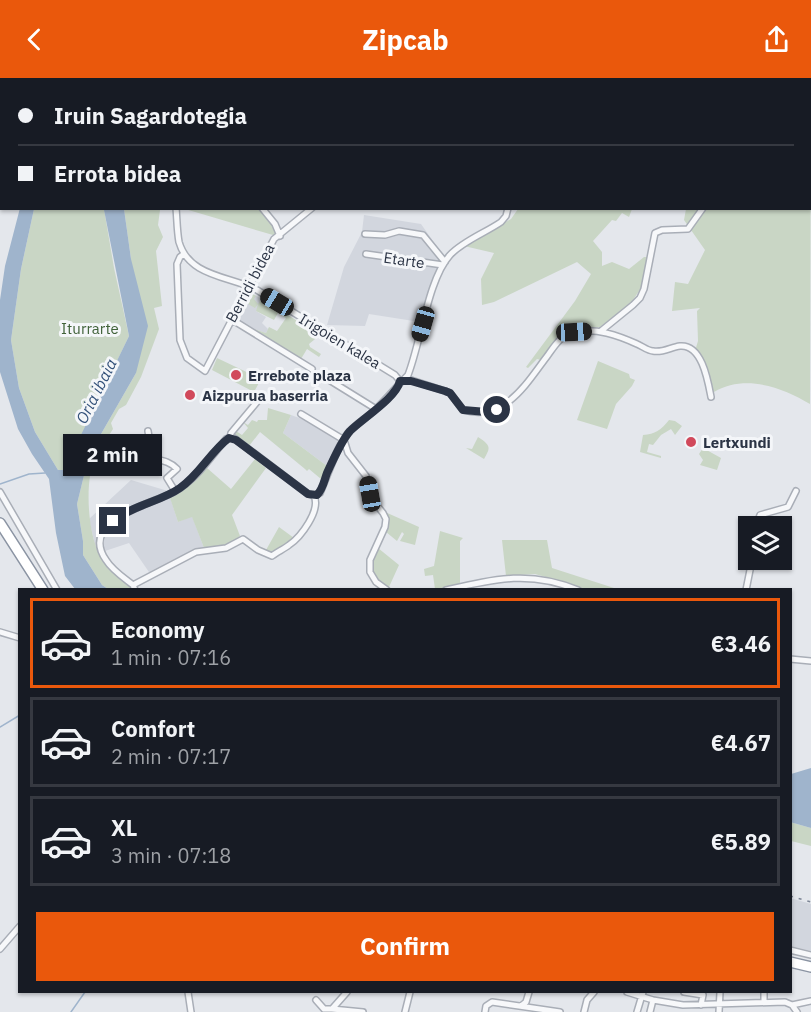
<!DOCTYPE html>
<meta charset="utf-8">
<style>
:root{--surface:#171b24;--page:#20242c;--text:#f1f3f6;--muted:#9ea1a6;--line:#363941;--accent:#ea580c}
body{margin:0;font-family:"IBM Plex Sans",sans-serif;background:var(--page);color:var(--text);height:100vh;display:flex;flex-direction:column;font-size:22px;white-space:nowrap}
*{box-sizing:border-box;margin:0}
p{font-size:20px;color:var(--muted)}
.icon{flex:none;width:33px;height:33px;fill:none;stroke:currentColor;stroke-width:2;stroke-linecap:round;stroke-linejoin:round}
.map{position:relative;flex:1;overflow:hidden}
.details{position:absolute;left:18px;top:510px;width:774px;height:405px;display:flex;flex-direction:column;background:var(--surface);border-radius:0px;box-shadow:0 2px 4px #0004}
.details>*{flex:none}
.banner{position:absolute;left:0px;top:0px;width:812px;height:132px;box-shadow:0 2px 4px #0004;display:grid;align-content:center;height:132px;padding:0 18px;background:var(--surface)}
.controls{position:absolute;left:738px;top:438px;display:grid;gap:12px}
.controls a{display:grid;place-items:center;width:54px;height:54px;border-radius:0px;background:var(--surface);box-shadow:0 2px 4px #0004;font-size:30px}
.end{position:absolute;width:27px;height:27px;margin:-14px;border:8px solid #2b3445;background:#fff;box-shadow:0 0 0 3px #fff}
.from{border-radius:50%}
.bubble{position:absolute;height:42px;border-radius:0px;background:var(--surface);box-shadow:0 2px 4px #0004;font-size:20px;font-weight:700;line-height:42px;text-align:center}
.car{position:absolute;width:18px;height:36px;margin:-18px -9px;border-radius:8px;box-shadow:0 0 4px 2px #0007;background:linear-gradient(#222 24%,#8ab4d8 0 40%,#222 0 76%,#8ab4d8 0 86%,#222 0)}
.banner b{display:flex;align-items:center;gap:21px;height:57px;font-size:22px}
.banner b+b{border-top:2px solid var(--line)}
.banner i{width:15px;height:15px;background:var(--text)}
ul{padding:10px 0 0;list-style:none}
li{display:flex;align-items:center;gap:18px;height:90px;margin:0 12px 9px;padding:0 6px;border:3px solid var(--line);border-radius:0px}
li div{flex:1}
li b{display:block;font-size:22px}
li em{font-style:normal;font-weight:700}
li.current{border-color:var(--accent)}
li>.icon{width:54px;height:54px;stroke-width:1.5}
.action{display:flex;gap:12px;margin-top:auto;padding:12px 18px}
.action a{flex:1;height:69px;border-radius:0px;background:var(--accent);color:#fff;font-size:24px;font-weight:700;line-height:69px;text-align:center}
header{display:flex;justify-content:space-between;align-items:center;height:78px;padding:0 18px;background:var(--accent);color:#fff;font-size:27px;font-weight:700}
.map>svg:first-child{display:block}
.built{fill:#d2d6de}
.green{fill:#c9d6c5}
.water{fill:#9fb4cc}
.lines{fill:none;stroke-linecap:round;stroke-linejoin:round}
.stream{stroke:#9fb4cc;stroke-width:1.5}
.minor-casing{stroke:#a9aeb7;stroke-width:8}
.trunk-casing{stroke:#8b94a3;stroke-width:12}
.minor{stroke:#f7f8fa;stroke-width:5}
.trunk{stroke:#fff;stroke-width:9}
.rail{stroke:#7d8696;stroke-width:1.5;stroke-dasharray:3 6;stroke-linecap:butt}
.route{stroke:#2b3445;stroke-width:8}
.poi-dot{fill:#d1495b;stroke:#f4f6f9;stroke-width:2}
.labels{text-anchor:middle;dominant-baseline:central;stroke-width:6;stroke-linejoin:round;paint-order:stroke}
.street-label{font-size:15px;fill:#2b3445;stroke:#f4f6f9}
.park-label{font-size:15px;fill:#3f6138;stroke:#f4f6f9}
.poi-label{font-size:15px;font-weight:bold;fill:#2b3445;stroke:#f4f6f9;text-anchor:start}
.water-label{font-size:16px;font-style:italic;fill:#34527a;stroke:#f4f6f9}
</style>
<header><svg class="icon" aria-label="back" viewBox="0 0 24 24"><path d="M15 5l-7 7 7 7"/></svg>Zipcab<svg class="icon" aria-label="share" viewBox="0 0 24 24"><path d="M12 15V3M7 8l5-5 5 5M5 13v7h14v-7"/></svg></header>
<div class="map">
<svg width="811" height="934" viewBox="0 0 811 934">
<rect width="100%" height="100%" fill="#e4e7ec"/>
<path class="built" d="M364,137L421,146L445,180L436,192L420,244L369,236L365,248L327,247L344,189L362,154Z
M249,214L262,221L256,233L266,239L262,245L268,251L266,255L254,251L234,241Z
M291,337L302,341L331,357L337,362L338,366L327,388L283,355Z
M131,402L168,413L178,444L192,438L204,470L151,497L129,465L99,475L95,467L89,441Z
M790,820L811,826V873L791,868Z"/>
<path class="green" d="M469,0H811L810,326C782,309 745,296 714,314C710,308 711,302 708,295C706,286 700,280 695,273L698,263L697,233L700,230L672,233L675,204L688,206L705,172L684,142L686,131L810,130V2H469Z
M34,131H104L114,190L129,258L65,392H58L35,354L19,310L11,262L21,191Z
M124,131H157L160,132L158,147L163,159L156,173L162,228L154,230L159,251L141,299L126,327L119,331L111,345L113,351C108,359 98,372 95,378C84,405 87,463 105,486C113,496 124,503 133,511H108L102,507L83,477V463L77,426L89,377L136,295L131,181Z
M185,131H259L278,155L273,157Z
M518,131H632L629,139L622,135L616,143L612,142L593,163L602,174V188L612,184L629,191L644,179H647L641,210L631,225L600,249L565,254L555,263L541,282L537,281L528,290L526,289L575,223L591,196L577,184L494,224L482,227L481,201L494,175L464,168L511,141Z
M249,214L256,218L254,221L258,226L262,221L320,257L309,266L310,269L321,276L319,279L307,271L301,281L254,251L266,255L269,249L277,253L286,240L278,235L274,242L256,233L258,226L255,230L243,223Z
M217,280L261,301L254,314L212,292Z
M598,283L629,296L630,300L635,302L632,308L616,326L607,351L577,342Z
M268,330L291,337L283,355L327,388L321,401L309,391L307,393L305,391L260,354L249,368L233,356L236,353L242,357L248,350L243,344L248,347L252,342L257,344L258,342H267Z
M669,342L675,343L682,348L675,357L671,351L661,357L653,367L649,366L647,374L661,378V380L640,374L643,357C655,356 661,352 669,342Z
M478,359C492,368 490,370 484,381L466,370L472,371Z
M703,370L721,380L717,392L700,387L703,382L699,376Z
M255,381L266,390L232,437L240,458L227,468L204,470L192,439L178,444L170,420L183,412L207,390L231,411Z
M385,434L419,449L415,467L400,463L404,456L402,454L397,463L386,454L388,442Z
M279,449L294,460L289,467L274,475L266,472Z
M440,453L463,460L460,463V507L435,511L433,497L425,498L424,491L434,488Z
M502,462H547L552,490L614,510L615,511H583L560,503L535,496L506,498Z
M378,470L399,487L389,509C370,498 369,490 378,470Z
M790,744L811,750V768L791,763Z"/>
<path class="water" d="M20,130L34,131L21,191L11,262L19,310L35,354L58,392H64L129,258L104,132L124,131L131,181L148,248L136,295L89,377L77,426L83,463V477L102,507L108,511H75L65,498L56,455L49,401L32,376L18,351L0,294V222L5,188Z
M811,690V750L790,744L791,696Z"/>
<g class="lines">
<path class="stream" d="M0,406L29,396L45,395
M0,649L20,637
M71,934L85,914"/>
<g class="minor-casing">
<path id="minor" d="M12,2V0
M206,2L207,0
M216,2L217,0
M0,82L2,72
M176,130C177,141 177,153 179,164C189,199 230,198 257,212L395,297L400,303
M262,130L275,146L280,158
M365,156L385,157L399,153L423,157L445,184
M184,176L180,179L177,186L180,262L187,280L205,293L274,161L312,130
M366,176L443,187
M231,241L312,291
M601,253L633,227L640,220L644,211L655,155L662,152L688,151L703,130
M326,300L376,331
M400,303L411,302L445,313L450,315L463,332C505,344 526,306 548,277C555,267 562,256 575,254C597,250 617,257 637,266C642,268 648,273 653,273C663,275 671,269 680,268C702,266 708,303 711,319
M301,336L344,362L348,375L366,398L371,420L383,435L386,441L385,449L370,482V494L376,504L387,512
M148,353L151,371L149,379C159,382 170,383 177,391L167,400L175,413
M230,360H234L308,416L314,418
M0,414L57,512
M314,418L320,415C329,395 335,372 348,355C356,346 368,339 377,330C388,319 398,307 408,297C421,264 428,201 450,177C463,163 485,155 501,144L506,138L508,130
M756,448L760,437L788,429L796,413
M133,507L196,474L226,470L243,461L258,472L272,478C277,474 284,471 289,467C301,459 321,432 314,418
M135,512L133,507C124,500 112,492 106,482C78,442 152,426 174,414C196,402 210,380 226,361L230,360L231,355L257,324
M446,512C494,501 530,492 578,512
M746,512L752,482
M0,554L20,560
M790,581L811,583
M0,871L20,848
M790,872L811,877
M188,914L191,934
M627,914L653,922L683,927L785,924L792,927L797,934
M684,914L703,917L701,927
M316,922L324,931H332L347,914
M764,923V914
M792,927L811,923
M521,928L526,924L529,914
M332,931L363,934
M405,934L410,914
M485,934L486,928L492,924L560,934
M584,934L587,922L594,914
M637,934L643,914
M650,934L653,922
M719,934L720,914"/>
</g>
<g class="trunk-casing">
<path id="trunk" d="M0,445L43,512
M790,884L811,889"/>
</g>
<use href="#minor" class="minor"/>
<use href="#trunk" class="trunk"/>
<path class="rail" d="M790,818L811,824"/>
</g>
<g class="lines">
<path class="route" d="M113,443C133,427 160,424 180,410C200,396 211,373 229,360L236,362L308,416L317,417C323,411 324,403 327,395C332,384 342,362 350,353C363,340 396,320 400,303H411L445,313L450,315L463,332L487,334L497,332"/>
</g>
<g class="poi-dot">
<circle cx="236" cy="297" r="6"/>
<circle cx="190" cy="317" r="6"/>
<circle cx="691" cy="364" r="6"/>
</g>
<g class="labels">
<g class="street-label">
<text transform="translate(404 182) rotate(8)">Etarte</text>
<text transform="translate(250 205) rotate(-62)">Berridi bidea</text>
<text transform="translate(340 263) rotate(31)">Irigoien kalea</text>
</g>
<g class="park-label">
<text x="90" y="250">Iturrarte</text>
</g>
<g class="poi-label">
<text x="248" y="297">Errebote plaza</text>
<text x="202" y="317">Aizpurua baserria</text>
<text x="703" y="364">Lertxundi</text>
</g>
<g class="water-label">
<text transform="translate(96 313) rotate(-63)">Oria ibaia</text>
</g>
</g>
</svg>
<div class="controls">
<a><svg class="icon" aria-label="layers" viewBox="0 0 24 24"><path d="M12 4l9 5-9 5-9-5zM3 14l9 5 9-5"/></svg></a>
</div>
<i class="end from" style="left:497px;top:332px"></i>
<i class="end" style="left:113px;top:443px"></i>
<div class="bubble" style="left:63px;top:356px;width:99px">2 min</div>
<i class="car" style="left:277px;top:224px;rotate:301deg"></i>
<i class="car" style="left:423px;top:246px;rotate:196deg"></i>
<i class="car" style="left:574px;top:254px;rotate:87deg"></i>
<i class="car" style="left:370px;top:416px;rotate:350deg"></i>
<div class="banner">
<b><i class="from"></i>Iruin Sagardotegia</b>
<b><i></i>Errota bidea</b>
</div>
<section class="details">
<ul>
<li class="current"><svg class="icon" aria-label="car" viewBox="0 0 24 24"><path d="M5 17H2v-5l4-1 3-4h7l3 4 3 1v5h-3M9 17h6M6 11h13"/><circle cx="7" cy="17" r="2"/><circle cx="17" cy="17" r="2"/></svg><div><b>Economy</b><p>1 min · 07:16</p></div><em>€3.46</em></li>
<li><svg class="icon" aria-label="car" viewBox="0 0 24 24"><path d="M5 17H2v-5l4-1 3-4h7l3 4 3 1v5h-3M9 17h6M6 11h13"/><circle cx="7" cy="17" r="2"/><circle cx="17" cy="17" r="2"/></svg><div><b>Comfort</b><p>2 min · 07:17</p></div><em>€4.67</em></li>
<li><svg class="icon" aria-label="car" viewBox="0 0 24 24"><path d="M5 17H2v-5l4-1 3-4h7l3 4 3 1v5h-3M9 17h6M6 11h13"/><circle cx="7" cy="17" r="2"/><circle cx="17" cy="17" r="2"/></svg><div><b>XL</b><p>3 min · 07:18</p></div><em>€5.89</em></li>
</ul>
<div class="action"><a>Confirm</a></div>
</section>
</div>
